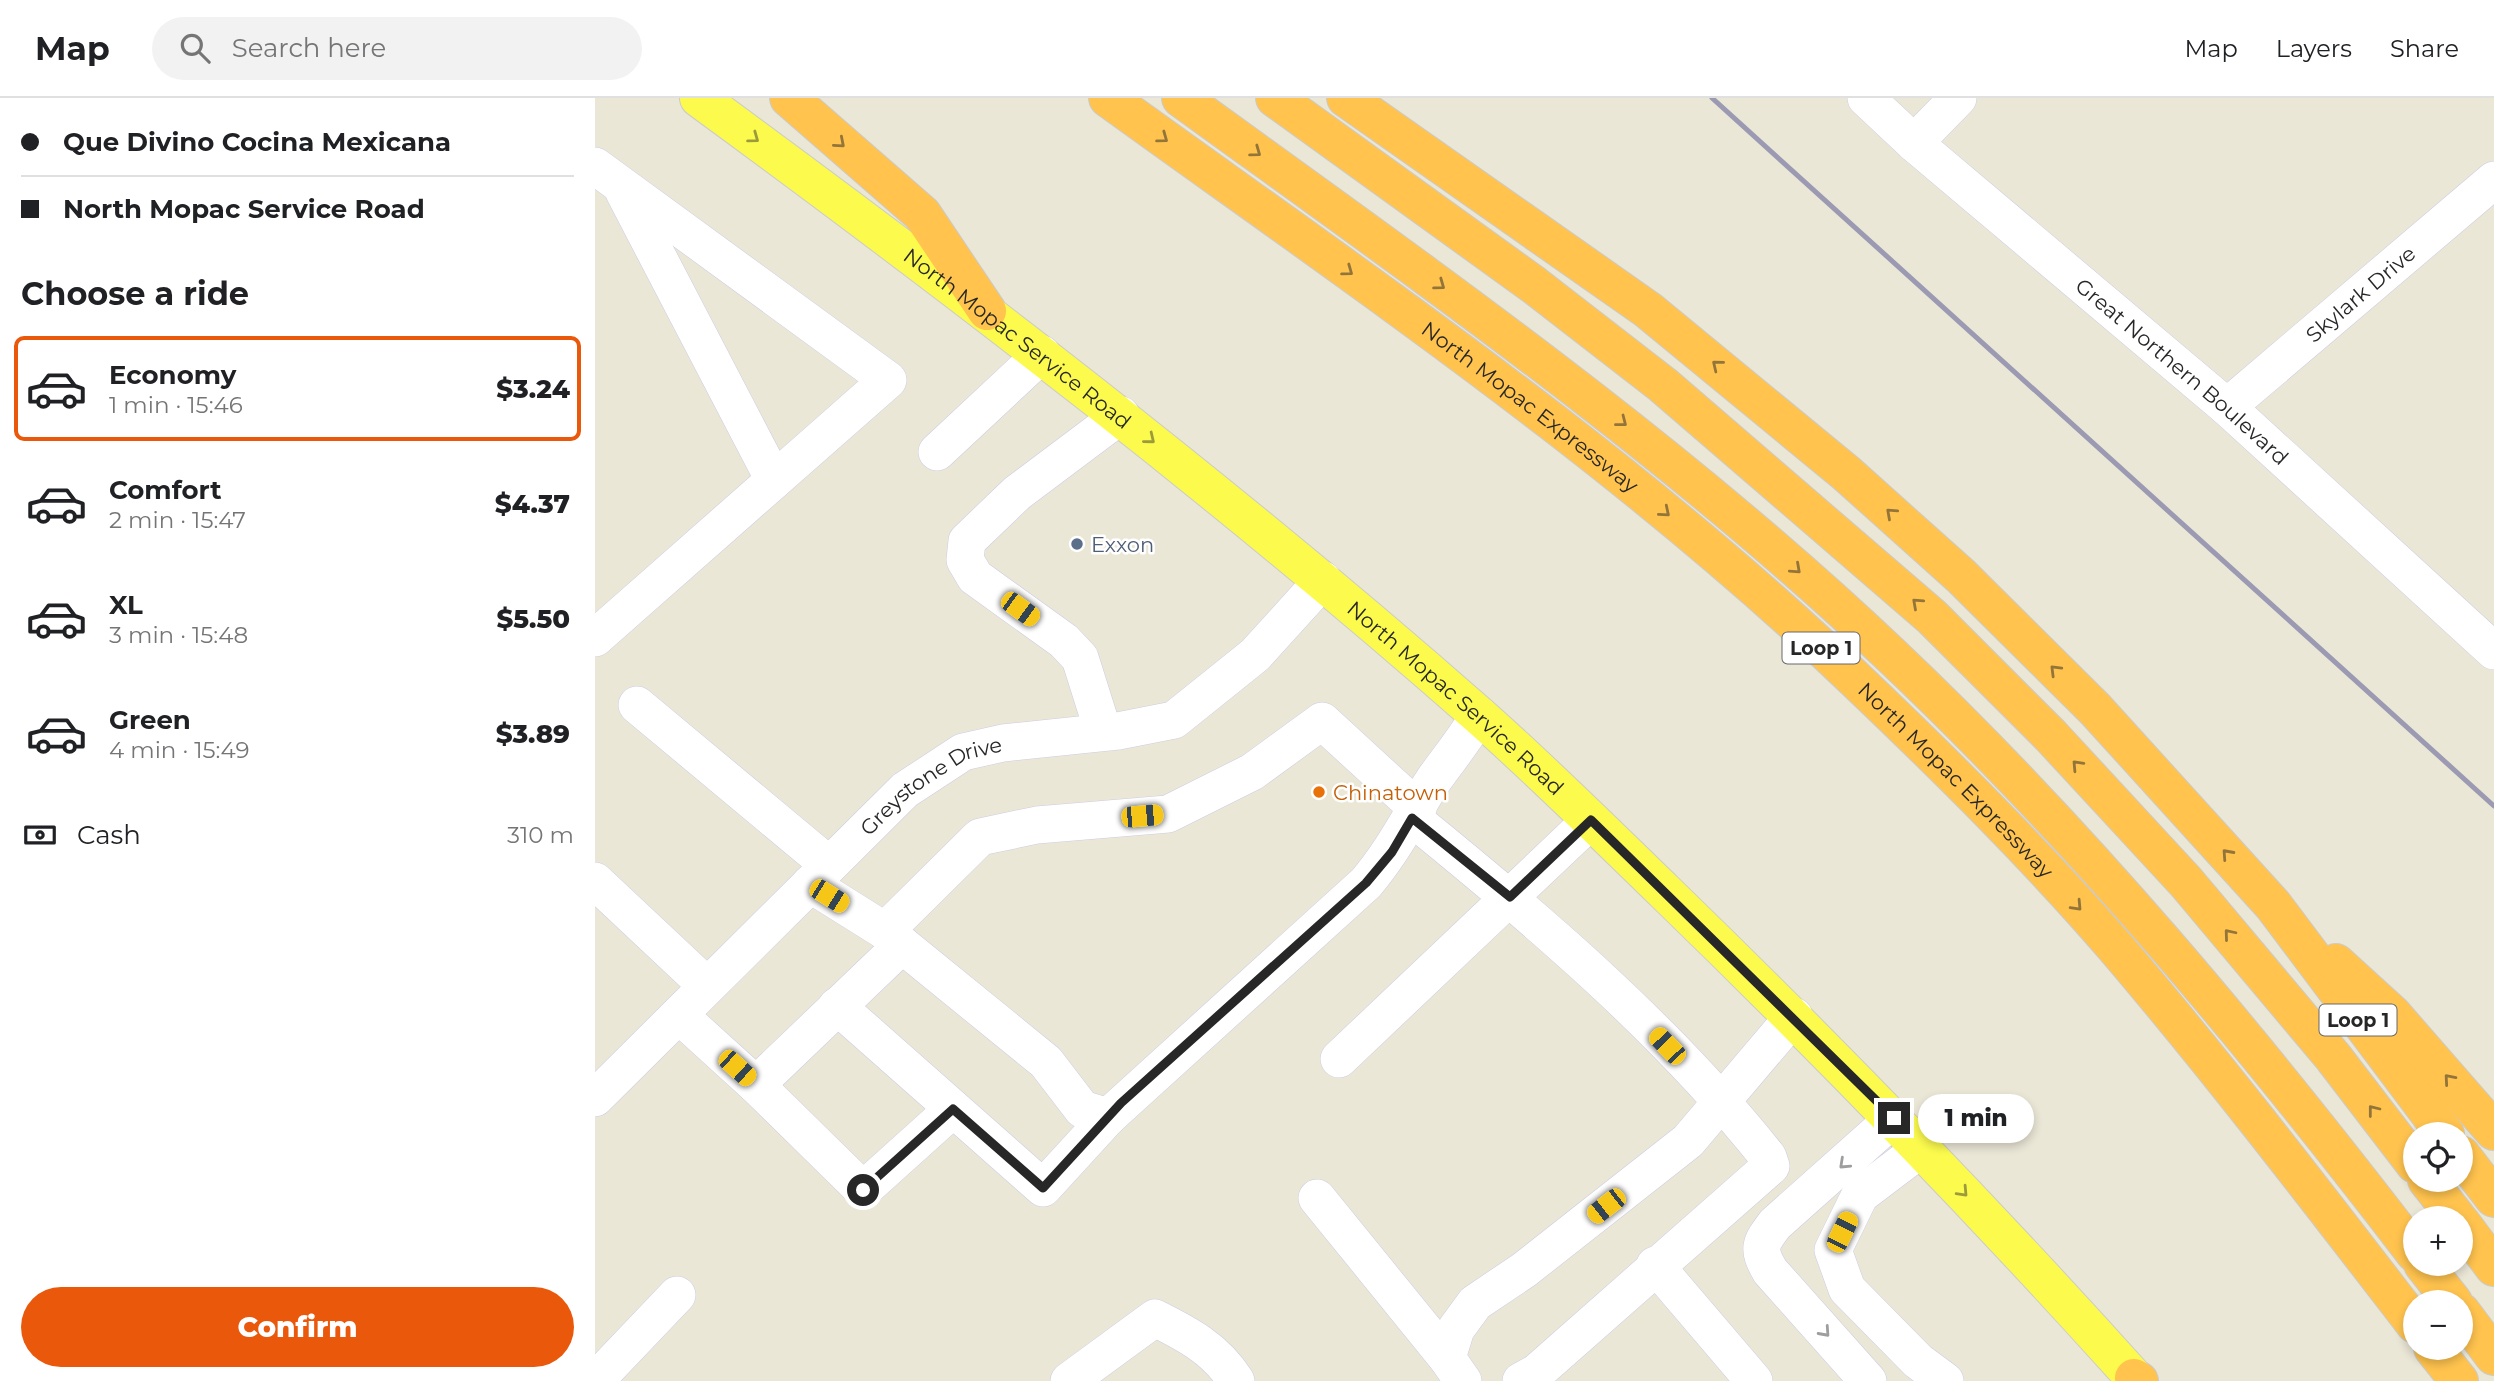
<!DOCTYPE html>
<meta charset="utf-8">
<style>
:root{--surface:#fff;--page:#f2f2f2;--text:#202124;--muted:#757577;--line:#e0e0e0;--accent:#ea580c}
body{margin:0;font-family:Montserrat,sans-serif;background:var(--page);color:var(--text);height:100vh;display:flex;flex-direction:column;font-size:26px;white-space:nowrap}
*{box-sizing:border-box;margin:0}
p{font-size:23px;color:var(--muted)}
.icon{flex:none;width:38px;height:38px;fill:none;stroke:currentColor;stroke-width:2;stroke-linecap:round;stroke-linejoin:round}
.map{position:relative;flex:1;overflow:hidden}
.side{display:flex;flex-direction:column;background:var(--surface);width:595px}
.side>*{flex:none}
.guide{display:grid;align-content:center;height:154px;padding:0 21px;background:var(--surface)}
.tools{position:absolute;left:1808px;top:1024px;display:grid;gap:14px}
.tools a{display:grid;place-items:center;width:70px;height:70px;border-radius:50%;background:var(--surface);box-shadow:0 4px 10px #0003;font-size:35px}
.end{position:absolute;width:32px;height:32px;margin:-16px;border:9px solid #272727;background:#fff;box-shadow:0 0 0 4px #fff}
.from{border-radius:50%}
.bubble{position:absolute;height:49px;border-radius:24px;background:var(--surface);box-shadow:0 4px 10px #0003;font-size:23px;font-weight:800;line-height:49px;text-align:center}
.car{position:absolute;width:21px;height:42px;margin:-21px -10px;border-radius:9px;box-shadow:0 0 5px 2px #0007;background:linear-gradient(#f5c518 24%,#345 0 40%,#f5c518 0 76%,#345 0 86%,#f5c518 0)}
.guide b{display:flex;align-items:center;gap:24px;height:66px;font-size:26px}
.guide b+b{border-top:2px solid var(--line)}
.guide i{width:18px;height:18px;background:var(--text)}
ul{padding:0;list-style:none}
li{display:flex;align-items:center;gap:21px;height:105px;margin:0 14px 10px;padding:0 7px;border:4px solid transparent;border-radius:10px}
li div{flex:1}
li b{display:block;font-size:26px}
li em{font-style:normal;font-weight:800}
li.active{border-color:var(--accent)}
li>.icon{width:63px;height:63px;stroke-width:1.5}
h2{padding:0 21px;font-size:32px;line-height:84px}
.pay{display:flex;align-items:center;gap:18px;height:77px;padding:0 21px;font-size:26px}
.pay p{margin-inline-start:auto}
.button{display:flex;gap:14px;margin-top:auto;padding:14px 21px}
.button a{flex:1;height:80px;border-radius:42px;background:var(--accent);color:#fff;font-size:28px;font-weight:800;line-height:80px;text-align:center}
header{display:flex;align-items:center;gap:42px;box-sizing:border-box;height:98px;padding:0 35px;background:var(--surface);border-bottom:2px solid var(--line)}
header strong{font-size:33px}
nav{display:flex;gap:38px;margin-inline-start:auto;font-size:24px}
.search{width:490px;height:63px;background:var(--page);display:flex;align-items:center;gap:18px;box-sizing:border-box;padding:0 24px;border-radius:38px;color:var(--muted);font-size:26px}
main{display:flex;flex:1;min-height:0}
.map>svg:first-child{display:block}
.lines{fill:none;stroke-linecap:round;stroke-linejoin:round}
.minor-casing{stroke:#cdcce2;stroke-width:38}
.major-casing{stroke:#cbcbcb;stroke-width:40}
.highway-casing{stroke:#cbcbcb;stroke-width:40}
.minor{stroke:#fff;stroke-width:37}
.major{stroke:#fbfa4d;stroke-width:38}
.highway{stroke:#ffc34e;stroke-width:38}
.rail{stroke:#9c9ab3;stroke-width:5}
.oneway{stroke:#9c9b3c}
.oneway2{stroke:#93753a}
.oneway3{stroke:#9e9e9e}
.route{stroke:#272727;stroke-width:9}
.service-dot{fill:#5c6f8a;stroke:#fff;stroke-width:2.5}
.food-dot{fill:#e8710a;stroke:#fff;stroke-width:2.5}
.labels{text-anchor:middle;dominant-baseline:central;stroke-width:5;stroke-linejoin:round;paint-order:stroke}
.shield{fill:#fff;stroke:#686868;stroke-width:2}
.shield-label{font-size:19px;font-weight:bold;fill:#272727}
.street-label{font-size:21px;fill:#272727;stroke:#fff}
.service-label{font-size:21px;fill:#4e5e75;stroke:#fff;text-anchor:start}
.food-label{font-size:21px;fill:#c56008;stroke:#fff;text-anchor:start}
</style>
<header>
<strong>Map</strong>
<div class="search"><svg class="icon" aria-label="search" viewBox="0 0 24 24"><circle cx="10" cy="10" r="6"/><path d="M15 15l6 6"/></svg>Search here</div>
<nav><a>Map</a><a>Layers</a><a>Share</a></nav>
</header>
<main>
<section class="side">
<div class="guide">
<b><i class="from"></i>Que Divino Cocina Mexicana</b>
<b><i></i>North Mopac Service Road</b>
</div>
<h2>Choose a ride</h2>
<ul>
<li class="active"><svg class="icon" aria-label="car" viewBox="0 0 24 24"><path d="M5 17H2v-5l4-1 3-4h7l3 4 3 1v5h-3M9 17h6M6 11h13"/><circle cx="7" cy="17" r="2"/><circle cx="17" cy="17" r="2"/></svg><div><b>Economy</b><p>1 min · 15:46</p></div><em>$3.24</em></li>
<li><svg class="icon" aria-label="car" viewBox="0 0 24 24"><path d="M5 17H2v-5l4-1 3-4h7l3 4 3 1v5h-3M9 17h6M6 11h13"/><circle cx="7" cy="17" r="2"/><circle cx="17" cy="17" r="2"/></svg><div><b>Comfort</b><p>2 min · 15:47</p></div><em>$4.37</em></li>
<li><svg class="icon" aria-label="car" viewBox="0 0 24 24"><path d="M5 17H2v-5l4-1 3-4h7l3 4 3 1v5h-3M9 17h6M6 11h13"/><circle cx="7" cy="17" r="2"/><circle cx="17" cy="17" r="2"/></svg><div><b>XL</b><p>3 min · 15:48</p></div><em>$5.50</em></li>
<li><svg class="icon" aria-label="car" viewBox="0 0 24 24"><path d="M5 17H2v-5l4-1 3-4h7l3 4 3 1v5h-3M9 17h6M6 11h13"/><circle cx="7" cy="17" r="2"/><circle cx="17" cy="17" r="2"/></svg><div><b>Green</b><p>4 min · 15:49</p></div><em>$3.89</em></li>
</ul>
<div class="pay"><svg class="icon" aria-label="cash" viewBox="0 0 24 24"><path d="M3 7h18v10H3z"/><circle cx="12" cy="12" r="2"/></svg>Cash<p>310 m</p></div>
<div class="button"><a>Confirm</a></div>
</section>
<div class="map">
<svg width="1899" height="1283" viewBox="0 0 1899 1283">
<rect width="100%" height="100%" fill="#ebe7d7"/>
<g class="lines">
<g class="minor-casing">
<g id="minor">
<path id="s1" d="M1271,0L1319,45L1632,309L1899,553"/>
<path d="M1319,45L1363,0"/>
<path d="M0,68L293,282L0,540"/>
<path d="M29,94L179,382"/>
<path id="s2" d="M1632,309L1899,82"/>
<path d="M342,354L447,256"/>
<path d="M42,607L234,767"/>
<path d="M508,633L485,560L469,543L380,479L370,462L372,443L422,395L526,317"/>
<path d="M817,720C944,823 1071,931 1173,1059L1176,1068L941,1275L926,1283"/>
<path d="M0,783L112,888"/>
<path d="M215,786L290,833L451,964L487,1011L513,1019L771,785C800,751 816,716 840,680C855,659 871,640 884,617"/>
<path d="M290,833L385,739L442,727L573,716L657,674L727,623L823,711"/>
<path d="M242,908L448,1090L513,1019"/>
<path d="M84,917L161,987L307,847"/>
<path d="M744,961L996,722"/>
<path d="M161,987L268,1092L358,1011"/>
<path id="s3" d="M0,1000L310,692L368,654L408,645L523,633L579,622L660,557L728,482"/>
<path d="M1327,1050L1265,1097L1238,1152L1252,1191L1323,1263L1350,1283"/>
<path d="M722,1100L852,1260"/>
<path d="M1060,1167L1159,1283"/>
<path d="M0,1283L82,1197"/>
<path d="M474,1283L560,1220C592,1236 621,1251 641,1283"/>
<path d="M868,1283L852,1260L861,1231L880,1205L929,1172L1093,1043L1199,918"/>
<path d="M1273,1283L1175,1173C1162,1150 1165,1146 1180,1126L1299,1020"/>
</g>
</g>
<g class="major-casing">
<g id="major">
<path id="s4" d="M104,0C370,195 632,396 880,614C945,671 1007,733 1070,794C1233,952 1390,1114 1542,1283"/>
</g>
</g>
<g class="highway-casing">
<g id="highway">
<path d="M194,0L327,116L392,213"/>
<path id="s5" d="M513,0C769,185 1034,364 1263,584C1352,669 1441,757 1521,850C1625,972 1722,1099 1820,1226"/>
<path d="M586,0C830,177 1078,350 1297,558C1490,741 1659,945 1820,1155"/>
<path d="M680,0L939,187L1068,287L1337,519L1456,638L1591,784L1738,959L1820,1066"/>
<path d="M751,0L1053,212L1251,375L1366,478L1500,611L1678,807L1850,1036"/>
<path d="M1741,865L1797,916L1899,1033"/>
<path d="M1866,1057L1899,1100"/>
<path d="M1832,1082L1862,1120"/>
<path d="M1866,1125L1899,1169"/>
<path d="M1828,1166L1858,1204"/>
<path d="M1866,1214L1899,1258"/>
<path d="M1838,1250L1864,1283"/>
<path d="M1539,1280L1544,1283"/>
</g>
</g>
<use href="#minor" class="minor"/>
<use href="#major" class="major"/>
<use href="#highway" class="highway"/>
<path class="rail" d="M1117,0L1899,708"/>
</g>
<defs><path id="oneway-chevron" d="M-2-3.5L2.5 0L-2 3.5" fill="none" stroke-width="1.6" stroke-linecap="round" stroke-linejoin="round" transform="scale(1.75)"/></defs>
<g class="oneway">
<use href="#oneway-chevron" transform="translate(159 40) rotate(36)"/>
<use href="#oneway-chevron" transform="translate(555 341) rotate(39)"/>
<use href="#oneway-chevron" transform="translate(1368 1094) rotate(47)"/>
</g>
<g class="oneway2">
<use href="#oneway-chevron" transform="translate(568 40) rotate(36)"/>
<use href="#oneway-chevron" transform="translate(245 45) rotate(41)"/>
<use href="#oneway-chevron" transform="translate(661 54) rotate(36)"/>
<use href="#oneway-chevron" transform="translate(753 173) rotate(36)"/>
<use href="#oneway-chevron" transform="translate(845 187) rotate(36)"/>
<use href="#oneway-chevron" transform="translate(1122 267) rotate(-141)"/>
<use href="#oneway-chevron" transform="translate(1027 324) rotate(38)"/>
<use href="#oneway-chevron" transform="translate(1070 414) rotate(40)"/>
<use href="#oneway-chevron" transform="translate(1296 415) rotate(-138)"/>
<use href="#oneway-chevron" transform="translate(1201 471) rotate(42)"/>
<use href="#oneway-chevron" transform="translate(1322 505) rotate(-138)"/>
<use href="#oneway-chevron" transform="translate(1460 572) rotate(-135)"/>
<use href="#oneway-chevron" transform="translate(1482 667) rotate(-133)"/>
<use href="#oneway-chevron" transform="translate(1632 756) rotate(-132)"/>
<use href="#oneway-chevron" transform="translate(1482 808) rotate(47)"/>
<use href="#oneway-chevron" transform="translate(1634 836) rotate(-130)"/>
<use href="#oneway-chevron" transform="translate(1854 981) rotate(-131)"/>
<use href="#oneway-chevron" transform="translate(1778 1012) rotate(-128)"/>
</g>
<g class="oneway3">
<use href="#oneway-chevron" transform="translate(1249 1066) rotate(137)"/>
<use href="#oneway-chevron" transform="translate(1230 1234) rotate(48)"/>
</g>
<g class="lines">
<path class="route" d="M268,1092L358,1011L448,1090L526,1005L771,785L797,754L817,720L915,799L996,722L1299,1020"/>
</g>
<circle class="service-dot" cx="482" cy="446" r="7"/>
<circle class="food-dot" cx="724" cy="694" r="7"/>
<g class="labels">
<g class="shield">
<rect x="1187.5" y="534.5" width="77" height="31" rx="5"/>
<rect x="1724.5" y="906.5" width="77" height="31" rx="5"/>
</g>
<g class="shield-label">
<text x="1226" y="550">Loop 1</text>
<text x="1763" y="922">Loop 1</text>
</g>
<g class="street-label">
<text stroke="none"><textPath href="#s2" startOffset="175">Skylark Drive</textPath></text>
<text stroke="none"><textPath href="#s4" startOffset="399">North Mopac Service Road</textPath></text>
<text stroke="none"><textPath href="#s1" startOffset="418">Great Northern Boulevard</textPath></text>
<text stroke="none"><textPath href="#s5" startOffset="523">North Mopac Expressway</textPath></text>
<text stroke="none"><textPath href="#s4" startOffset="966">North Mopac Service Road</textPath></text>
<text stroke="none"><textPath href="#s5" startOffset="1090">North Mopac Expressway</textPath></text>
<text stroke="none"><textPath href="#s3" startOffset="462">Greystone Drive</textPath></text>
</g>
<g class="service-label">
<text x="496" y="446">Exxon</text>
</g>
<g class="food-label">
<text x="738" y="694">Chinatown</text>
</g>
</g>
</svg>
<div class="tools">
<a><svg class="icon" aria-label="locate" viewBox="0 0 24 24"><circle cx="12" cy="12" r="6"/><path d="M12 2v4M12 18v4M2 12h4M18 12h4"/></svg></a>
<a>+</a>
<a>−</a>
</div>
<i class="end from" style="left:268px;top:1092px"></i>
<i class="end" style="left:1299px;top:1020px"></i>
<div class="bubble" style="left:1323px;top:996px;width:116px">1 min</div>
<i class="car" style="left:425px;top:511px;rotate:126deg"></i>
<i class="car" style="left:547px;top:718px;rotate:85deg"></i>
<i class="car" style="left:234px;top:798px;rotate:122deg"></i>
<i class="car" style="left:1072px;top:948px;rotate:316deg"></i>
<i class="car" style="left:142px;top:970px;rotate:132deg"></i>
<i class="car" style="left:1011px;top:1108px;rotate:232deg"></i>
<i class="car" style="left:1247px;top:1134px;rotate:26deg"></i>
</div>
</main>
